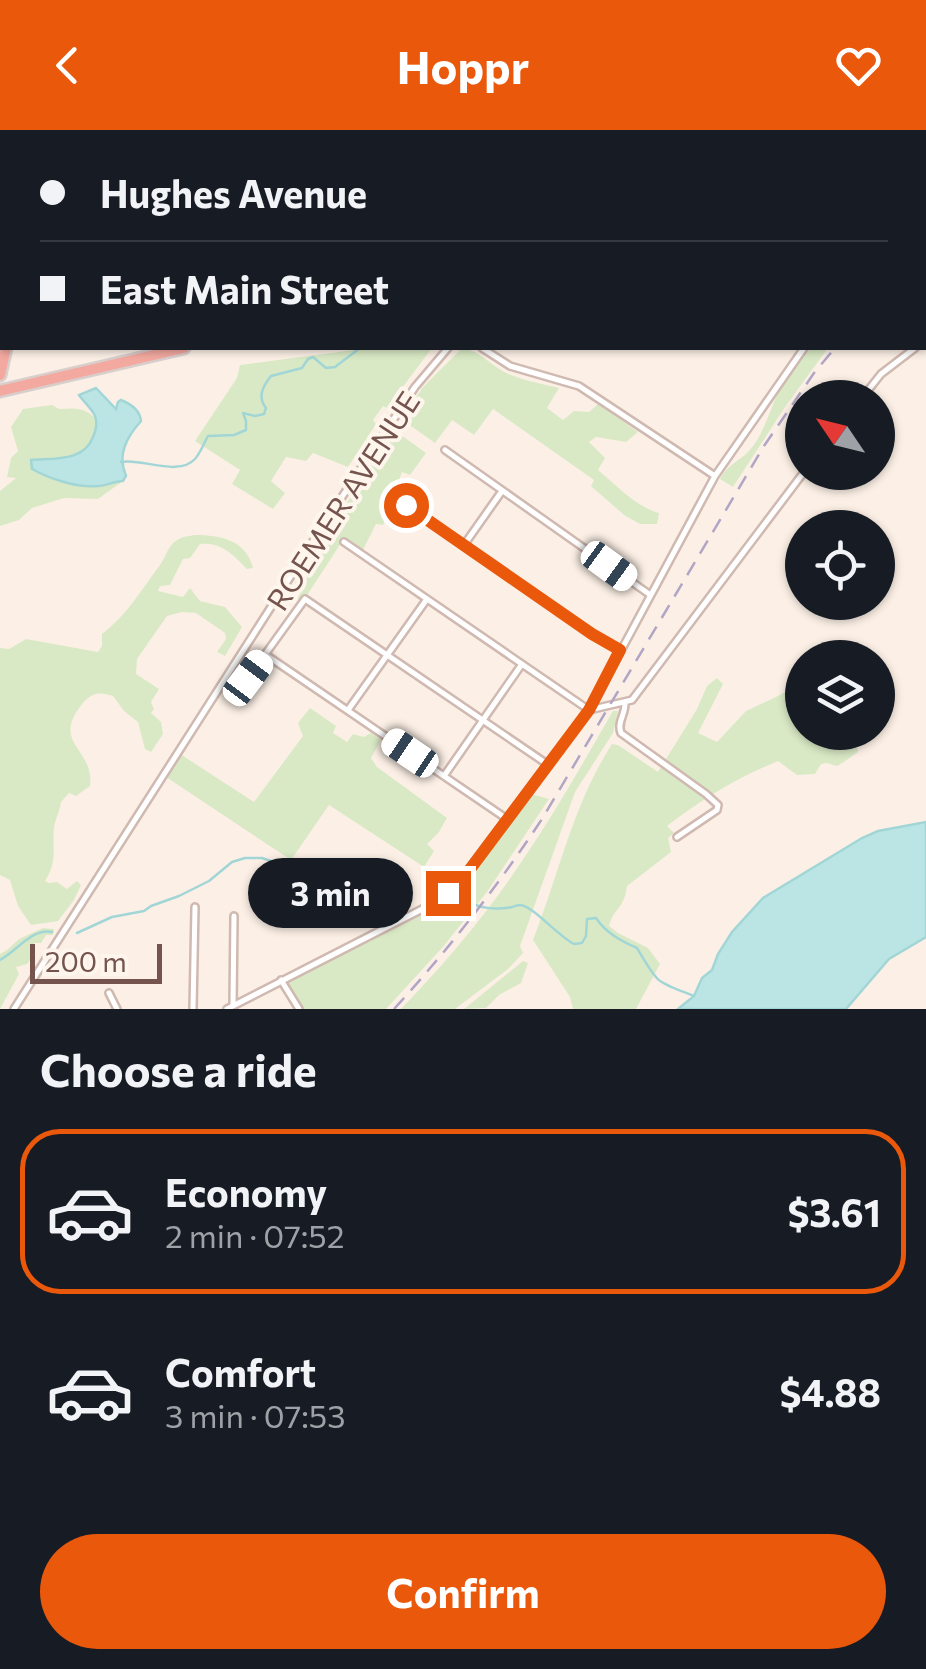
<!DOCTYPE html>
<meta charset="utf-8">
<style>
:root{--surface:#171b24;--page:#242831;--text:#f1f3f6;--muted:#9ea1a6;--line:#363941;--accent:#ea580c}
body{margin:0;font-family:Commissioner,sans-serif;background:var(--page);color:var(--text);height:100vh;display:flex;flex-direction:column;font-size:38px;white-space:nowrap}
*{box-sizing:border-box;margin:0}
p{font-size:32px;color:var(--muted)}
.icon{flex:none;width:55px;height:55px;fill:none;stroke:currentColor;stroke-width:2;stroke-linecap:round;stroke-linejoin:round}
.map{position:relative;height:879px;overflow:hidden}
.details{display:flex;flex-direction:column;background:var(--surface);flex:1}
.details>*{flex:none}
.hud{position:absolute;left:0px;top:0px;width:928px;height:220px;box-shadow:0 2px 8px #0004;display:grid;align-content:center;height:220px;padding:0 40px;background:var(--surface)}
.needle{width:65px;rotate:305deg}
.controls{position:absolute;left:785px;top:250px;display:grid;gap:20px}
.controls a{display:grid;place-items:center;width:110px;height:110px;border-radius:50%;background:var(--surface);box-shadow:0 2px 8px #0004;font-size:50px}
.scale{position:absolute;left:30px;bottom:25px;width:132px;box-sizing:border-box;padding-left:10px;border:5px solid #74544c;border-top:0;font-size:28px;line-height:35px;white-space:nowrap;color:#74544c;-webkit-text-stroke:8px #fef5ed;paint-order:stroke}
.end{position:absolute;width:45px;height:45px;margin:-22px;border:12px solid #ea580c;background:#fff;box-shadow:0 0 0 5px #fff}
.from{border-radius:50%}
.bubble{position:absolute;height:70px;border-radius:35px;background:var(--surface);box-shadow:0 2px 8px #0004;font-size:32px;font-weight:700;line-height:70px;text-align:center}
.car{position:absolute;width:30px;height:60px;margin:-30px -15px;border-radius:12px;box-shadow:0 0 8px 2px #0007;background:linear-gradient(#fff 24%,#345 0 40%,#fff 0 76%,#345 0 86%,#fff 0)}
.hud b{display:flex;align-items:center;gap:35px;height:95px;font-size:38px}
.hud b+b{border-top:2px solid var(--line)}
.hud i{width:25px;height:25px;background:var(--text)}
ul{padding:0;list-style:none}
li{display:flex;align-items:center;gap:30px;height:165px;margin:0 20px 15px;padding:0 20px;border:5px solid transparent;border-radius:40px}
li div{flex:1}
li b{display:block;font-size:38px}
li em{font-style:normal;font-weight:700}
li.active{border-color:var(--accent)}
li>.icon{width:90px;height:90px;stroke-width:1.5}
h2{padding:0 40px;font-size:45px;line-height:120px}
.button{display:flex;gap:20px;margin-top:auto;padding:20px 40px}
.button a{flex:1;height:115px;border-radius:60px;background:var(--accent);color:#fff;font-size:40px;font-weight:700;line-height:115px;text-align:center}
header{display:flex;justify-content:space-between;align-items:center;height:130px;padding:0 40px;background:var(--accent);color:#fff;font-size:45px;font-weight:700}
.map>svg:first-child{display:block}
.green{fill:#d9e9c5}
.water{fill:#bbe5e4;stroke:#a2d6d6;stroke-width:2.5}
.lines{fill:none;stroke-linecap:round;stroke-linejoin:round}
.stream{stroke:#a2d6d6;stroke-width:2.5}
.minor-casing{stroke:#cfb9b0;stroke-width:10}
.major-casing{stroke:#d8cfcd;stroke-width:12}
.highway-casing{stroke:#d8cfcd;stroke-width:15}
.minor{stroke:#fff;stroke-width:5}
.major{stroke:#f7cba1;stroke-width:8}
.highway{stroke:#f3a9a0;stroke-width:10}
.rail{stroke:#b1a5c5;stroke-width:2.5;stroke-dasharray:15 10;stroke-linecap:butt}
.route{stroke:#ea580c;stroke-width:12}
.labels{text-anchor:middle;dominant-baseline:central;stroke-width:8;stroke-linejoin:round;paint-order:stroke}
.street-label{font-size:30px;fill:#74544c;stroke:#fef5ed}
</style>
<header><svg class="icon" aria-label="back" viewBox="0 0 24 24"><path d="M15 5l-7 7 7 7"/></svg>Hoppr<svg class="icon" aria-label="heart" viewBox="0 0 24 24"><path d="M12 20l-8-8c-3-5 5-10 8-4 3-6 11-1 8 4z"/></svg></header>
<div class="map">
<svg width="926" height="879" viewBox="0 0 926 879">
<rect width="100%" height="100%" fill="#fcf0e6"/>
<path class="green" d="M368,218H432L387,278L383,276L373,290L376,294L348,337L313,323L306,331L286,327L271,351L285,363L273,379L232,354L240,340L195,311L237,248L240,235Z
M462,218C480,220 494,239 511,245C526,251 543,254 559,258L547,278L563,290L574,281L589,282L598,274L638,302L626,312L596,307L589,312L605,328L598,340C618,356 634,376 659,383L657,394H640L624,385L591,356L594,350L493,279L474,305L452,290L435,313L401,289L423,257Z
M810,218H828L785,277L733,357L720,349C727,335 738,332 748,322C765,304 770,277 781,257C789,243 800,230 810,218Z
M52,275L59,279C74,278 85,277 96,289C97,331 62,328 31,330C52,344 72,359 99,356C108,356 113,351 123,351L98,369L64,368L32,378L19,390L0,396V361L16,348L7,347L11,328L18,321L11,297L23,279Z
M394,300L426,323L410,345L402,342L396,359L405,365C398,377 388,382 383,395L376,394L362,422L343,410L302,473L297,469L300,464L292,458Z
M195,405C221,405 246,410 253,438L247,439C233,425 222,412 200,414L190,428L183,429L170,455L160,456L158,461L183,467L190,458L200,471L225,477L242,497L225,526L217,522L226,509L225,503L196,483L182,482L167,486L137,529L136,544L159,559L151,572L154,579L151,583L161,592L163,604L151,622L145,619L138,592L124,581L113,566C99,562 93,562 83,573C49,614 95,618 90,656L76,666L69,663L61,672C60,681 55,689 54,698C52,720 58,730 45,751L49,753L57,752L67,759L77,751L81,755L74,770L58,791L31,795L18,776L10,750L0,745V518L9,519L26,509L98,522L102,516V504C127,485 142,459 160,435C167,426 167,415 179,409C184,406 190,406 195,405Z
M717,548L723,554L698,603L717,612L746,581L778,566L793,557L802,565V602L837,603L847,609L858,606L864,611L852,614L858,619V622C850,627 845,632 837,636L827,633L821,634L815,644L797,645L778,631C737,648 702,669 667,696L674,703L668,708L671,722L627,756C624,780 614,777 609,796L618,803L648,818L660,834L636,879H573L570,867L533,810C559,744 573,674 612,614L618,615L658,642L697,579L707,556Z
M310,578L336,596L333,603L347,612L353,604L364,607L371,603L381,610L371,628L377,637L447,688L439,702L427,714L434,721L424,737L329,675L291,730L163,645L177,622L254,672L303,606L298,593Z
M613,581H618L613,603L575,662L520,816L523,823L508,839L455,879H401C446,832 488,783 524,728C556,681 584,631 613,581Z
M531,664L549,669L487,762L442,818L386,879H301L287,852L431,779L451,781L460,775L455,764L478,738Z
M43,798L54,799L53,805H46L41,813H34L35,823L27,834L16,837L19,844L0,879V824L7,820L19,809Z
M523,831L528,833L521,853L499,865L486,878L464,879Z"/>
<path class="water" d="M96,258L116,279L118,272L121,270C131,274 140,280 141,291C126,308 117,325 126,346L123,351C113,351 107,356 98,356C77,358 50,349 32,339L31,330C53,328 84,332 93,307C96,300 98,291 94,284C90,277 83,271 79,265Z
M926,692V807L889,829L846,879H678L694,866L702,848L712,840L718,824L732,802L763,768L862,708L878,701Z"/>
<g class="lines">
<path class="stream" d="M871,0L879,2
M899,2L900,0
M925,55L926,56
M121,332C143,328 178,347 195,329C201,322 204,313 208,306L234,305L246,300V291L243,283L255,286L264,284L266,278C257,267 263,256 271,246L302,238L308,229L313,227L326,238L335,237L360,218
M456,769H465C476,779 498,780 512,777C515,776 518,775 520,775C532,775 558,806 574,814L582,813L586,806L587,789L596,788C606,803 621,811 637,818C659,855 654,850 694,866
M77,803L112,787L144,781L151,776L179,766L209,751L232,732L245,728H262L299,741L349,748L359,752L383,754
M0,830C17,821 32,798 52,802"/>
<g class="minor-casing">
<path id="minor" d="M890,2V0
M0,31H2
M925,212L926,211
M482,218L510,236L579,256L715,346
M862,268L881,244L915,218
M445,320L649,464
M406,375L592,504L620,520
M344,412L589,580
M464,415L502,361
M266,525L507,689
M251,554L248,548L305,469L547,634
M625,574C625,585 617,592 621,603L706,664L718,675L717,680L677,707
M348,580L427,469
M589,580L632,570L804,342
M444,646L522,534
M281,850L299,879
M109,863L117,879
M233,876L234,786
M14,879L326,391L415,257L448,218
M193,879L195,777
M227,879L436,772L453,760L589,580L715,346L804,218"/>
</g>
<g class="major-casing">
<path id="major" d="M193,0L195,2
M45,2V0
M55,2L56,0
M736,2L739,0"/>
</g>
<g class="highway-casing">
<path id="highway" d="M772,2L776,0
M805,2L809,0
M0,165L2,166
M0,196L2,185
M0,245L6,218
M0,261L184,218"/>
</g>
<use href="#minor" class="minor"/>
<use href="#major" class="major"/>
<use href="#highway" class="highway"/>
<path class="rail" d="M925,124L926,123
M394,879C449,819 497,757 542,689L764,316L814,243L835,218"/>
</g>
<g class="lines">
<path class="route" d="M406,375L592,504L620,520L589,580L465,746L448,763"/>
</g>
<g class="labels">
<g class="street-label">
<text transform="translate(342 370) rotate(-57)">ROEMER AVENUE</text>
</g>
</g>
</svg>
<div class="controls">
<a><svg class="needle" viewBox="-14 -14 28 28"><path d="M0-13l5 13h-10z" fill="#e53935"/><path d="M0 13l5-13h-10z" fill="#9ea1a6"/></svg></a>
<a><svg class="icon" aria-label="locate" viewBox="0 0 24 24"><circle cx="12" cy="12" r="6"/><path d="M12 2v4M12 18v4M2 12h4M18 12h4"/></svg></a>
<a><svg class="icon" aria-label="layers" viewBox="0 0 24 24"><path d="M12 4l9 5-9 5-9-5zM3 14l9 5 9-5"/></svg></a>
</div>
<div class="scale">200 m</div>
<i class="end from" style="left:406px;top:375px"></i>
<i class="end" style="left:448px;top:763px"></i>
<div class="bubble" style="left:248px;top:728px;width:165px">3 min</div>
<i class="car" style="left:609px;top:436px;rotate:126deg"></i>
<i class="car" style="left:248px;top:548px;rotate:37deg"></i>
<i class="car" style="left:410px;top:623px;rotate:304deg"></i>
<div class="hud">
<b><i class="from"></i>Hughes Avenue</b>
<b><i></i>East Main Street</b>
</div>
</div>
<section class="details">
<h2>Choose a ride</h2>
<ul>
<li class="active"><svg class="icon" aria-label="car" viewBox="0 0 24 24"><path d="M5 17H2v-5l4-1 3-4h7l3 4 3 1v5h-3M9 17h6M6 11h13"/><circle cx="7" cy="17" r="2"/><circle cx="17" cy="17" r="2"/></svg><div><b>Economy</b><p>2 min · 07:52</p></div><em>$3.61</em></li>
<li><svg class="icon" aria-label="car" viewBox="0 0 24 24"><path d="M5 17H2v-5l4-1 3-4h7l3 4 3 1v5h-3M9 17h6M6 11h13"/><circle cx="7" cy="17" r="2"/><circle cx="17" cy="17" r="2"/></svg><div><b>Comfort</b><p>3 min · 07:53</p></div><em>$4.88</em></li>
</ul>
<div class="button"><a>Confirm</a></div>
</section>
